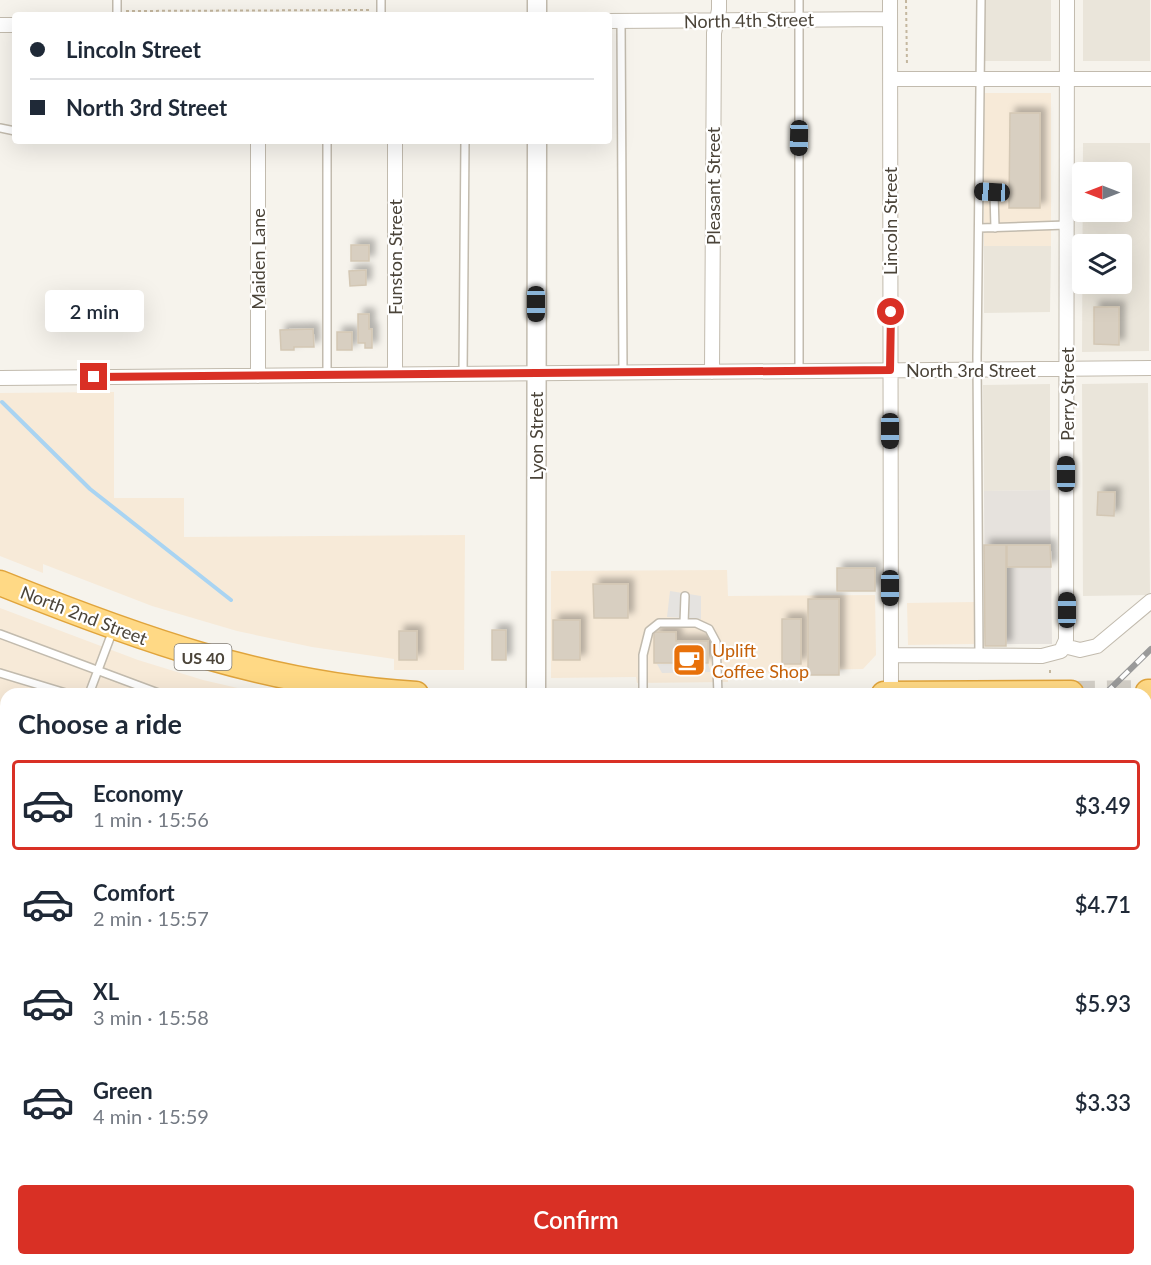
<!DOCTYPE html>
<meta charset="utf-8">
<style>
:root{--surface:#fff;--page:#f6f6f7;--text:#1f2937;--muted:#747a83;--line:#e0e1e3;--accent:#d93025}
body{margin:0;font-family:Lato,sans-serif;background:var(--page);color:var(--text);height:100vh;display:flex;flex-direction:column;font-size:22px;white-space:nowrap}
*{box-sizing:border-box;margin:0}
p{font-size:20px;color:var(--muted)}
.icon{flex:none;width:33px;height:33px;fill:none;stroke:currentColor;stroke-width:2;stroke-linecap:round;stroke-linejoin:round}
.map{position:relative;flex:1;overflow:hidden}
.side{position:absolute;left:0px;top:688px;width:1152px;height:578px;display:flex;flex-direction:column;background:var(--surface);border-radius:18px 18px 0 0;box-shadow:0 6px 24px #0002}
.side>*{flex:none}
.hud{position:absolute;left:12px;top:12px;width:600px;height:132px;border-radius:6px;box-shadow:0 6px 24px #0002;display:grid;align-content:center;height:132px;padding:0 18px;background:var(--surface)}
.needle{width:39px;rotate:270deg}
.controls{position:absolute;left:1072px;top:162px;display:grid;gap:12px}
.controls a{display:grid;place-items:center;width:60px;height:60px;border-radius:6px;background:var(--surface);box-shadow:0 6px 24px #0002;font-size:30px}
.end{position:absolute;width:27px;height:27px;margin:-14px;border:8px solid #d93025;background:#fff;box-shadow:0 0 0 3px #fff}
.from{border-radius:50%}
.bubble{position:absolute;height:42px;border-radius:6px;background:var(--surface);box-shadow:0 6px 24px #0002;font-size:20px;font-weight:600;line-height:42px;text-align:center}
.car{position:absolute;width:18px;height:36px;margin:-18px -9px;border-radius:8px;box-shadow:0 0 4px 2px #0007;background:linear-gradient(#222 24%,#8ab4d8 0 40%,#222 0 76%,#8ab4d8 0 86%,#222 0)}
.hud b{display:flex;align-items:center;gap:21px;height:57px;font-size:22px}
.hud b+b{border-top:2px solid var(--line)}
.hud i{width:15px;height:15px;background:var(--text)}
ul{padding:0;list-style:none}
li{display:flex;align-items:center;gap:18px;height:90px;margin:0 12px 9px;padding:0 6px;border:3px solid transparent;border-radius:6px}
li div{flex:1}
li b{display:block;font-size:22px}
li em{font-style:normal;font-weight:600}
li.selected{border-color:var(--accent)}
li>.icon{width:54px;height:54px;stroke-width:1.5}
h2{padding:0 18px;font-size:27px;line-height:72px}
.button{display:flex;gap:12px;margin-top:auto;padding:12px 18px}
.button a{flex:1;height:69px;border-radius:6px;background:var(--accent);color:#fff;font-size:24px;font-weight:600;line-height:69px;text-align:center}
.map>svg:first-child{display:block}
.residential{fill:#eae5da;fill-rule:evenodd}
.commercial{fill:#f7ead8}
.industrial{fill:#e6e2dd}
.green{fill:#d2eab5}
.parking{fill:#e5e3e0}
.water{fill:#a9d4f2}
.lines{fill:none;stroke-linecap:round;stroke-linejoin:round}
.stream{stroke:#a9d4f2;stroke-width:4}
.building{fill:#d8cfc1;stroke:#d3c7b4;stroke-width:1.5;filter:url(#shadow)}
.trunk-tunnel{stroke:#d4d0c8;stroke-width:24;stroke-dasharray:24 12;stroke-linecap:butt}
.service-casing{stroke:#c2bbae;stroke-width:10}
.minor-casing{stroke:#c2bbae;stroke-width:16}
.tertiary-casing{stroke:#c2bbae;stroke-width:21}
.trunk-casing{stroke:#e0a43c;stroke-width:27}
.path{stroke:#c4b79f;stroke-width:2;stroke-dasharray:3 3;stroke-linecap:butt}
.service{stroke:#fff;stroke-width:7}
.minor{stroke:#fff;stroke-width:14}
.tertiary{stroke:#fff;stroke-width:18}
.trunk{stroke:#ffd985;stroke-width:24}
.rail-casing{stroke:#9a9a9a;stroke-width:6}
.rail{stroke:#fff;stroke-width:4;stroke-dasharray:11;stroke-linecap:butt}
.route{stroke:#d93025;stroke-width:8}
.labels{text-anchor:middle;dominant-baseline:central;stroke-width:4.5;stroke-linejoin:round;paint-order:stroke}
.shield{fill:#fff;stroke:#817c74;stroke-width:1.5}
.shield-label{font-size:16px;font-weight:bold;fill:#4b4439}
.street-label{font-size:18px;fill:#4b4439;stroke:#fff}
.food-label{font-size:18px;fill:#c56008;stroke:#fff;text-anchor:start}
</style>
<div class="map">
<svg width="1151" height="1265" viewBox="0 0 1151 1265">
<defs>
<filter id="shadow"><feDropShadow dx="5.5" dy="-5.5" stdDeviation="3" flood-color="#0004"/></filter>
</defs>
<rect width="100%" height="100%" fill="#f6f3ec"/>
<path class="residential" d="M984,0H1051V61H984Z
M1083,0H1150V61H1083Z
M1083,143H1150L1149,351L1082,352ZM1083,172H1122V212H1083ZM1083,244H1122V284H1083Z
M984,246H1051L1050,312L984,313Z
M1148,383L1150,595L1083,596L1082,384Z
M1050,384V490L984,491L983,385Z
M1151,778V940H1146V779Z"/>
<path class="commercial" d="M984,93H1051V246H984Z
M114,392V498H184V537L465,535L464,670H394V659L312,647L237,631L152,606L43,564V573L0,556V393Z
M727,570L728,596L875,595L876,655L863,669L808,670V672L728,673V682L637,683L636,677L551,678V571Z
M974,602V644L908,645L907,603Z
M0,608L138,660L203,680L263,694H6V785H0Z"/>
<path class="industrial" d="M1050,490L1052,644H985L984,491Z"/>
<path class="green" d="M0,953H6V1195H0Z"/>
<path class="parking" d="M670,591L701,596V619L667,617Z
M657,664H708L711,672L662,673Z"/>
<path class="water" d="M1151,1105V1265H0V1199H6V1260H1146V1106Z"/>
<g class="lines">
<path class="stream" d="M2,402L90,489L231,600"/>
</g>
<path class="building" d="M1010,113H1040V208H1009Z
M351,245H369V261H351Z
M366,270V285L350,286L349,271Z
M1094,307H1119V345L1094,344Z
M358,314H369V329H372V348H365V343H358Z
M313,329L314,347H294V350H281L280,330Z
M337,332H352V350H337Z
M1098,492H1115L1114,516L1097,515Z
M984,545H1006V646H985Z
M1007,545H1050L1051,567H1007Z
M837,568H875V591H837Z
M593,584H628V618H594Z
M808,599H839V675H808Z
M782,619H801V664H782Z
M553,620H580V660H553Z
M492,630H506V660H492Z
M399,631H417V660H399Z
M654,632H676V641H708V663H654Z"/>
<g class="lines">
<path class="trunk-tunnel" d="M1071,693L1148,692"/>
<g class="service-casing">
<path id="service" d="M117,15V0
M381,15V0
M621,22L623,373
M0,128L15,131
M327,141V374
M980,191L994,193L995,228
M980,228L1066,225
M799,371V0
M463,373L465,141
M684,623L685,596
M0,634L161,694
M979,656L977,357L981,0
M0,673L69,694
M89,694L113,630
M643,694V655L649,631L659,623H696L709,629L716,642L718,694
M0,762H6"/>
</g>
<g class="minor-casing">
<path id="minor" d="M890,0L891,694
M609,21L890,19
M0,25H15
M890,79H1151
M712,372L714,33L719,10V0
M395,374V141
M258,376V141
M0,378L1151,368
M1064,646L1080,650L1097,646L1151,601
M891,655L1042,656L1061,651L1066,640L1067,0
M1146,960L1151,959"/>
</g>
<g class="tertiary-casing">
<path id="tertiary" d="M537,15V0
M536,694L537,141"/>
</g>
<g class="trunk-casing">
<path id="trunk" d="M0,583C137,638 267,685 416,694
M1148,692H1151
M884,694L1071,693"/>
</g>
<path class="path" d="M906,0L907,66
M126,11L372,10
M1050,670V676
M0,892H6
M1146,1053L1151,1051"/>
<use href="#service" class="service"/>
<use href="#minor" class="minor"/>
<use href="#tertiary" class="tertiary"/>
<use href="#trunk" class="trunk"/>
<g class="rail-casing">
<path id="rail" d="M1105,694L1151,649
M0,837H6"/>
</g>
<use href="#rail" class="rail"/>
</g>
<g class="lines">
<path class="route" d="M94,377L890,370L891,312"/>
</g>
<defs>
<g id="cafe-square" transform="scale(1.725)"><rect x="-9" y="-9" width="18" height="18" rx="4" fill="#e8710a" stroke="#fff"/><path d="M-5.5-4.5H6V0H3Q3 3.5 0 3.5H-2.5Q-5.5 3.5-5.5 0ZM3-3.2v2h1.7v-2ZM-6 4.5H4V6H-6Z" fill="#fff"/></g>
</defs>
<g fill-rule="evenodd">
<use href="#cafe-square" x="689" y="660"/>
</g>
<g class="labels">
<rect class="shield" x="174.5" y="644" width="57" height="26" rx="4.5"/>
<g class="shield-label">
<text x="203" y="657">US 40</text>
</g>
<g class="street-label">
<text transform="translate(749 20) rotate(-1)">North 4th Street</text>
<text transform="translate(713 186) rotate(-90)">Pleasant Street</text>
<text transform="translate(890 221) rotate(-90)">Lincoln Street</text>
<text transform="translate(395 257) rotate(-90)">Funston Street</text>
<text transform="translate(258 259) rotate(-90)">Maiden Lane</text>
<text x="971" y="370">North 3rd Street</text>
<text transform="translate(1067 394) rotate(-90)">Perry Street</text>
<text transform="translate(536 436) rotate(-90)">Lyon Street</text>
<text transform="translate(84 615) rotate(21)">North 2nd Street</text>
</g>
<g class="food-label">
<text x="712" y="650">Uplift<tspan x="712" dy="21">Coffee Shop</tspan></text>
</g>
</g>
</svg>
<div class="controls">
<a><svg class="needle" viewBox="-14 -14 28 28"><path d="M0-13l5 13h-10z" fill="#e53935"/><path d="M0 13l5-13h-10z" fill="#747a83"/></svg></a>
<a><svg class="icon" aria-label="layers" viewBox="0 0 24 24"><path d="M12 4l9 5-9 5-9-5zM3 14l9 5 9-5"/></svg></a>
</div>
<i class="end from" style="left:891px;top:312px"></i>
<i class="end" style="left:94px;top:377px"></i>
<div class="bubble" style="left:45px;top:290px;width:99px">2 min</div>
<i class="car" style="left:799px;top:138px;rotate:181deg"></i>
<i class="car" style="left:992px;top:192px;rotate:273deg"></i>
<i class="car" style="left:536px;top:304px;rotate:180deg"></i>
<i class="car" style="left:890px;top:431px;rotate:180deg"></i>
<i class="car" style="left:1066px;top:474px;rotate:0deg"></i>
<i class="car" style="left:890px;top:588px;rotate:180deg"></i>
<i class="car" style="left:1067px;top:610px;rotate:0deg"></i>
<div class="hud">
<b><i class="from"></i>Lincoln Street</b>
<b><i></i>North 3rd Street</b>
</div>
<section class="side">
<h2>Choose a ride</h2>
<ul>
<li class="selected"><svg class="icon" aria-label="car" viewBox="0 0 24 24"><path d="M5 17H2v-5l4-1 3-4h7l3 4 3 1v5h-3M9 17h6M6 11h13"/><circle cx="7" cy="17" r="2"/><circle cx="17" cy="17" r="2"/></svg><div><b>Economy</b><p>1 min · 15:56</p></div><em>$3.49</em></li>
<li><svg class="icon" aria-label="car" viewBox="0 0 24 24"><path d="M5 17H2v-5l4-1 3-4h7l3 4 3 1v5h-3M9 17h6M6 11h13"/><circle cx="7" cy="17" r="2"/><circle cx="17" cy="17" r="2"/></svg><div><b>Comfort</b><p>2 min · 15:57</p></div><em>$4.71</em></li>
<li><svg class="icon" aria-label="car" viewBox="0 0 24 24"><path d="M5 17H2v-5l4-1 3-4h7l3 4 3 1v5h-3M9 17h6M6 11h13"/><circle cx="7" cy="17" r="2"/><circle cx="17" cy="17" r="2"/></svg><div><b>XL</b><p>3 min · 15:58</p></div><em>$5.93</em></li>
<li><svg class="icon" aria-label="car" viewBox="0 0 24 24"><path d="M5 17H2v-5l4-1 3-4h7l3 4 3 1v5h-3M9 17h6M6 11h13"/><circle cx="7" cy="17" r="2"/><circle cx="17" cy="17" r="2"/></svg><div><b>Green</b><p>4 min · 15:59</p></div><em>$3.33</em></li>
</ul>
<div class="button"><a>Confirm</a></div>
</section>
</div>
